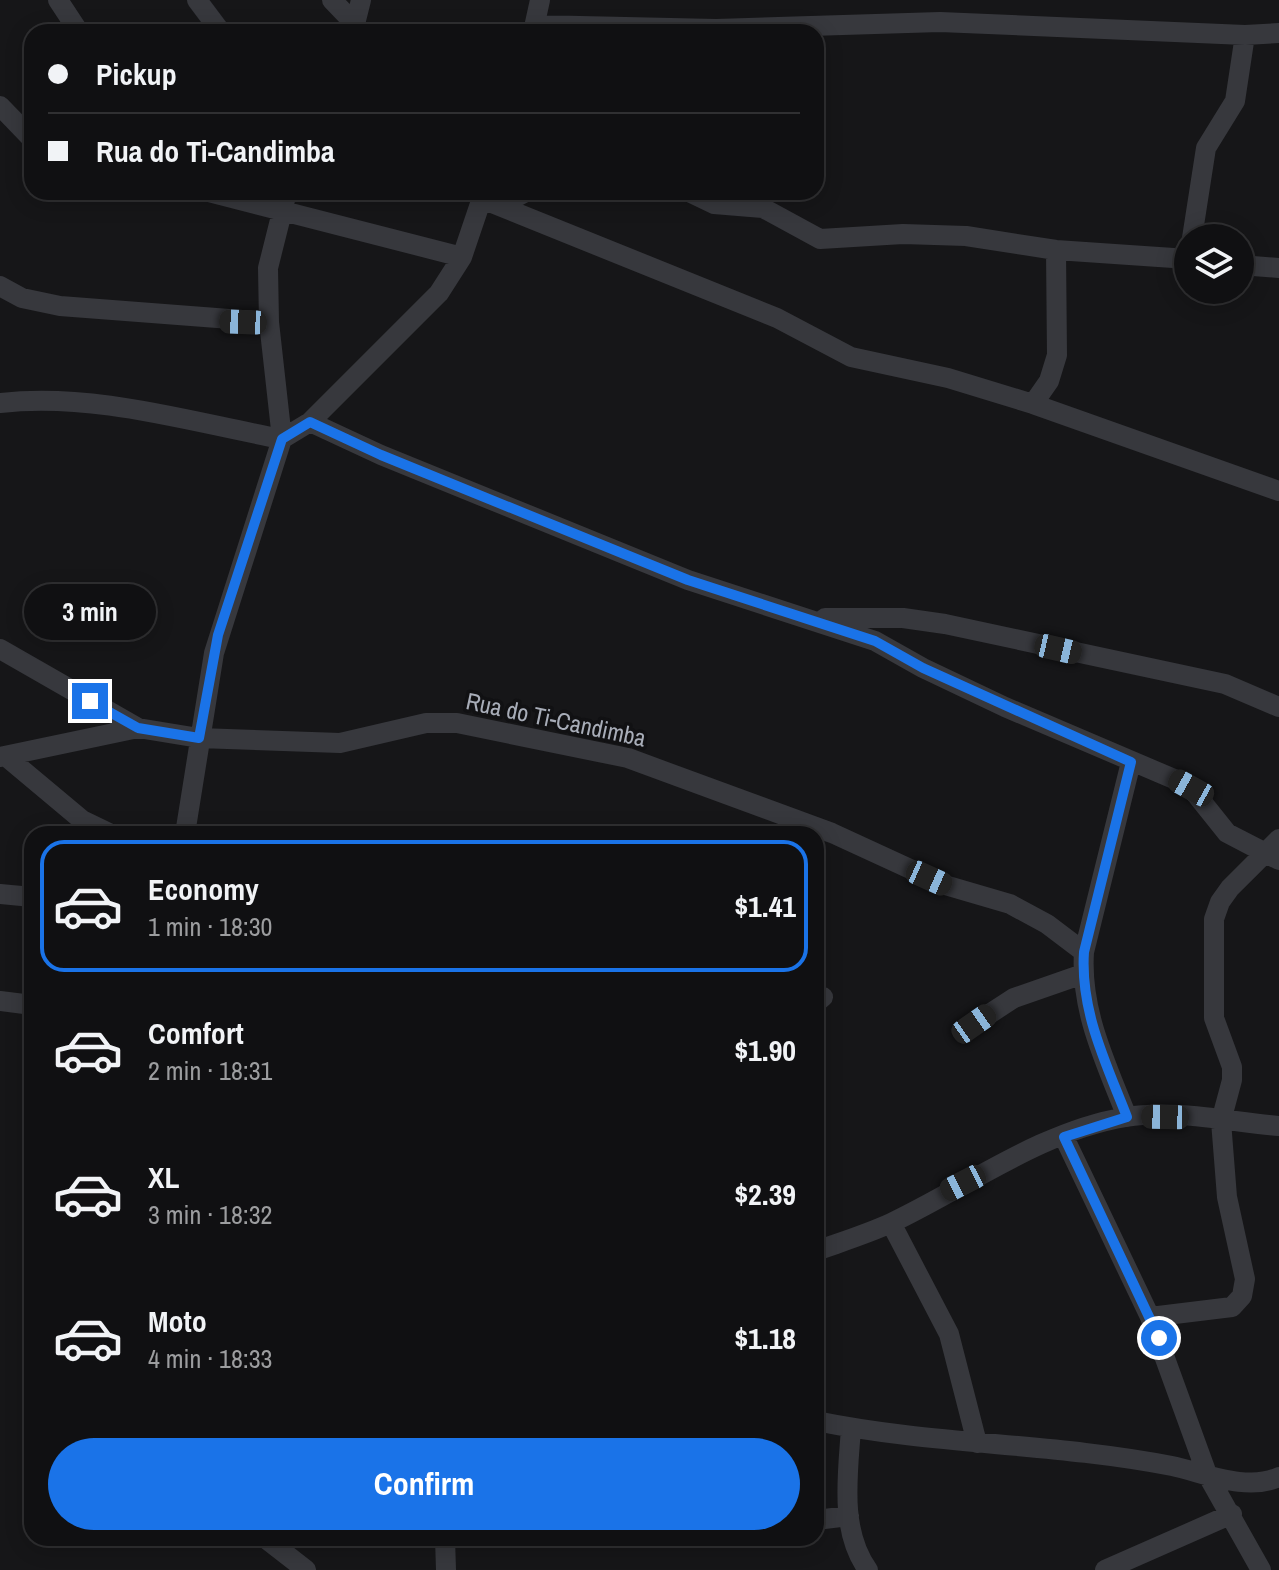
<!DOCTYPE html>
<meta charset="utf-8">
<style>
:root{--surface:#101012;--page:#19191b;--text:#f1f3f6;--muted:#9c9d9f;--line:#303032;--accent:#1a73e8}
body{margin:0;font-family:"Archivo Narrow",sans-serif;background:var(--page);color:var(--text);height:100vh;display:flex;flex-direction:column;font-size:30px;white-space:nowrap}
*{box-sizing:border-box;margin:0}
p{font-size:26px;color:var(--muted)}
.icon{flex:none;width:44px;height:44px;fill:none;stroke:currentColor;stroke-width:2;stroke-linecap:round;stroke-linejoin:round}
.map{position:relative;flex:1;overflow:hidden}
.sheet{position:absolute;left:24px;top:826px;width:800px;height:720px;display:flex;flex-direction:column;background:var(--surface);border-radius:24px;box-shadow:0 4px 20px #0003,0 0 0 2px var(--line)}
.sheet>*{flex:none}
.banner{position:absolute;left:24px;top:24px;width:800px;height:176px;border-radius:24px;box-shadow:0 4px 20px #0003,0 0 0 2px var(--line);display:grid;align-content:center;height:176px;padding:0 24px;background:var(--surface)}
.controls{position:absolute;left:1174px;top:224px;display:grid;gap:16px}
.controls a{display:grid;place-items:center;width:80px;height:80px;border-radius:50%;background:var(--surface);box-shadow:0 4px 20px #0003,0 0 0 2px var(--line);font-size:40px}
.end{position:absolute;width:36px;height:36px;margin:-18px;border:10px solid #1a73e8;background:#fff;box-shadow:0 0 0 4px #fff}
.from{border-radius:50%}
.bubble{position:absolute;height:56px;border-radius:28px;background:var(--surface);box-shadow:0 4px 20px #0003,0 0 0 2px var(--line);font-size:26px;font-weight:700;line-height:56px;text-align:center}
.car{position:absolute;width:24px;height:48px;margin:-24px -12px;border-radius:10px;box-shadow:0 0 6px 2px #0007;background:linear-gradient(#222 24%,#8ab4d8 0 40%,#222 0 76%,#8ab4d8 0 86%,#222 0)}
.banner b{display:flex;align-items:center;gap:28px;height:76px;font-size:30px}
.banner b+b{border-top:2px solid var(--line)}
.banner i{width:20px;height:20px;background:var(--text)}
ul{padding:14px 0 0;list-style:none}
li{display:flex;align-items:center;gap:24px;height:132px;margin:0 16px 12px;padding:0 8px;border:4px solid transparent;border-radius:24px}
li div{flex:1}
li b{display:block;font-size:30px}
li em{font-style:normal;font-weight:700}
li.current{border-color:var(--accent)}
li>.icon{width:72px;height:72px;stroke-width:1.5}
.action{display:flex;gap:16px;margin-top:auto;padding:16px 24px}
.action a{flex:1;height:92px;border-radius:48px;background:var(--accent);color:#fff;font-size:32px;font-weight:700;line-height:92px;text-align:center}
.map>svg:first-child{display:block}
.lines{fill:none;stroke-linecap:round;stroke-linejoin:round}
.minor{stroke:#37383d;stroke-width:20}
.route{stroke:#1a73e8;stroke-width:10}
.labels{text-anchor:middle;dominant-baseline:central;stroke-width:7;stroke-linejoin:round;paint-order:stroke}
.street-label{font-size:24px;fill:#a8adb8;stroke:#111113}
</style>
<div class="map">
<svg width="1279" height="1570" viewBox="0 0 1279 1570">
<rect width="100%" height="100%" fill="#161618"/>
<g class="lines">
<path class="minor" d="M58,0L79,32
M197,0L221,32
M332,0L355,24
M535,25L716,29L940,22L1245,35
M353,32L361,0
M533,32L540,0
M0,106L32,139
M209,192L462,257
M689,192L714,204L763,208L820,239L903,234L966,236L1056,250L1188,259
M482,199L777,318L851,357L948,378L1033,404L1279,491
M501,205L526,192
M1192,238L1206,148L1235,101L1245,35L1279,33
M1240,265L1279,268
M0,286L22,298L60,306L269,322
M0,403C93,392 191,422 282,439L310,422L381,455L688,580L875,641L923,668L1005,707L1174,779L1191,788L1227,833L1279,860
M1033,404L1049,381L1057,355L1056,250
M310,422L439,293L462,257L484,192
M825,618H903L945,624L1225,684L1279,707
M0,649L138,728L199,738L340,743L426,723H457L628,758L832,833L945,885L1010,904L1047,924L1084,952
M0,757L138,728
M8,758L82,820L111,834
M185,834L214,653L282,439L269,322L268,268L287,192
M0,894L32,897
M0,1001L32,1005
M816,1003L823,997
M974,1024L1014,998L1083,974
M1127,1117C1106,1063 1080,1011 1084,952L1131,762
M1064,1137L1150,1317L1207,1474L1261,1570
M891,1223L949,1334L977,1443
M816,1251C841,1242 867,1234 891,1223C967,1187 1041,1131 1126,1117C1175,1109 1230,1122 1279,1126
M1150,1317L1232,1307L1242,1296L1245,1279L1227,1197L1221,1121L1232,1080V1067L1214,1018V919L1220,902L1230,888L1279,839
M816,1421C933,1445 1055,1443 1172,1466C1205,1473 1247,1492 1279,1477
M851,1428C848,1474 839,1530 868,1570
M816,1520L849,1516
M265,1538L306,1570
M445,1538L446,1570
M1105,1570L1232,1514"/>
</g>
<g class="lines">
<path class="route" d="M90,701L138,728L199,738L218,635L282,439L310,422L381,455L688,580L875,641L923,668L1131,762L1084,952C1080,1011 1106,1063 1127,1117L1064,1137L1159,1338"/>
</g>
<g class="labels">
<g class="street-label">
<text transform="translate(556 719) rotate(12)">Rua do Ti-Candimba</text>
</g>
</g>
</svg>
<div class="controls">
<a><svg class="icon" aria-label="layers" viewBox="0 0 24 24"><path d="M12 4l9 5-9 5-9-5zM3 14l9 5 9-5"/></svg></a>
</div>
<i class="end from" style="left:1159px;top:1338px"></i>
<i class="end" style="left:90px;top:701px"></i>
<div class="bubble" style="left:24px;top:584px;width:132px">3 min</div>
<i class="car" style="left:243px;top:322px;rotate:272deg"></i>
<i class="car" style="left:1058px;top:649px;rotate:103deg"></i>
<i class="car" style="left:1191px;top:788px;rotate:299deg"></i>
<i class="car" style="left:929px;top:878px;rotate:114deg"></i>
<i class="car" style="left:974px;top:1024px;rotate:55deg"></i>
<i class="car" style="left:1165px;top:1117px;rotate:271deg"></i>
<i class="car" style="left:963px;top:1183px;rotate:243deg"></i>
<div class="banner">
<b><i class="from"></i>Pickup</b>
<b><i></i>Rua do Ti-Candimba</b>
</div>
<section class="sheet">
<ul>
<li class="current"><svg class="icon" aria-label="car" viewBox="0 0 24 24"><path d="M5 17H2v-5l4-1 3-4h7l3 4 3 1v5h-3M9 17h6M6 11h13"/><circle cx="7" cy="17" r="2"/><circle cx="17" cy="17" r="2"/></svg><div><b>Economy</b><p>1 min · 18:30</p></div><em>$1.41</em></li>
<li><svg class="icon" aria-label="car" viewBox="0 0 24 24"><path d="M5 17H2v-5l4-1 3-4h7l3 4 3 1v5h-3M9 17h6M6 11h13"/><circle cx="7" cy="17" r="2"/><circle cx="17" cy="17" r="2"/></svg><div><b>Comfort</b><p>2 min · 18:31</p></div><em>$1.90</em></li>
<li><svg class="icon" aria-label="car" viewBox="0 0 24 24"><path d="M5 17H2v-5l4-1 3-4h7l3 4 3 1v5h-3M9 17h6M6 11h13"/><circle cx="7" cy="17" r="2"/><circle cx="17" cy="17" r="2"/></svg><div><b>XL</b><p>3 min · 18:32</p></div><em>$2.39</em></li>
<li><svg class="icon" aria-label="car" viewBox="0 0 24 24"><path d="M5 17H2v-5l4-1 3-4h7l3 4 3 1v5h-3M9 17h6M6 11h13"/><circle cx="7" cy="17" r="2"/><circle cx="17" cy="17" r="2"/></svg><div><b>Moto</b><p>4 min · 18:33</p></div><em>$1.18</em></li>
</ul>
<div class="action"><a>Confirm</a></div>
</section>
</div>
